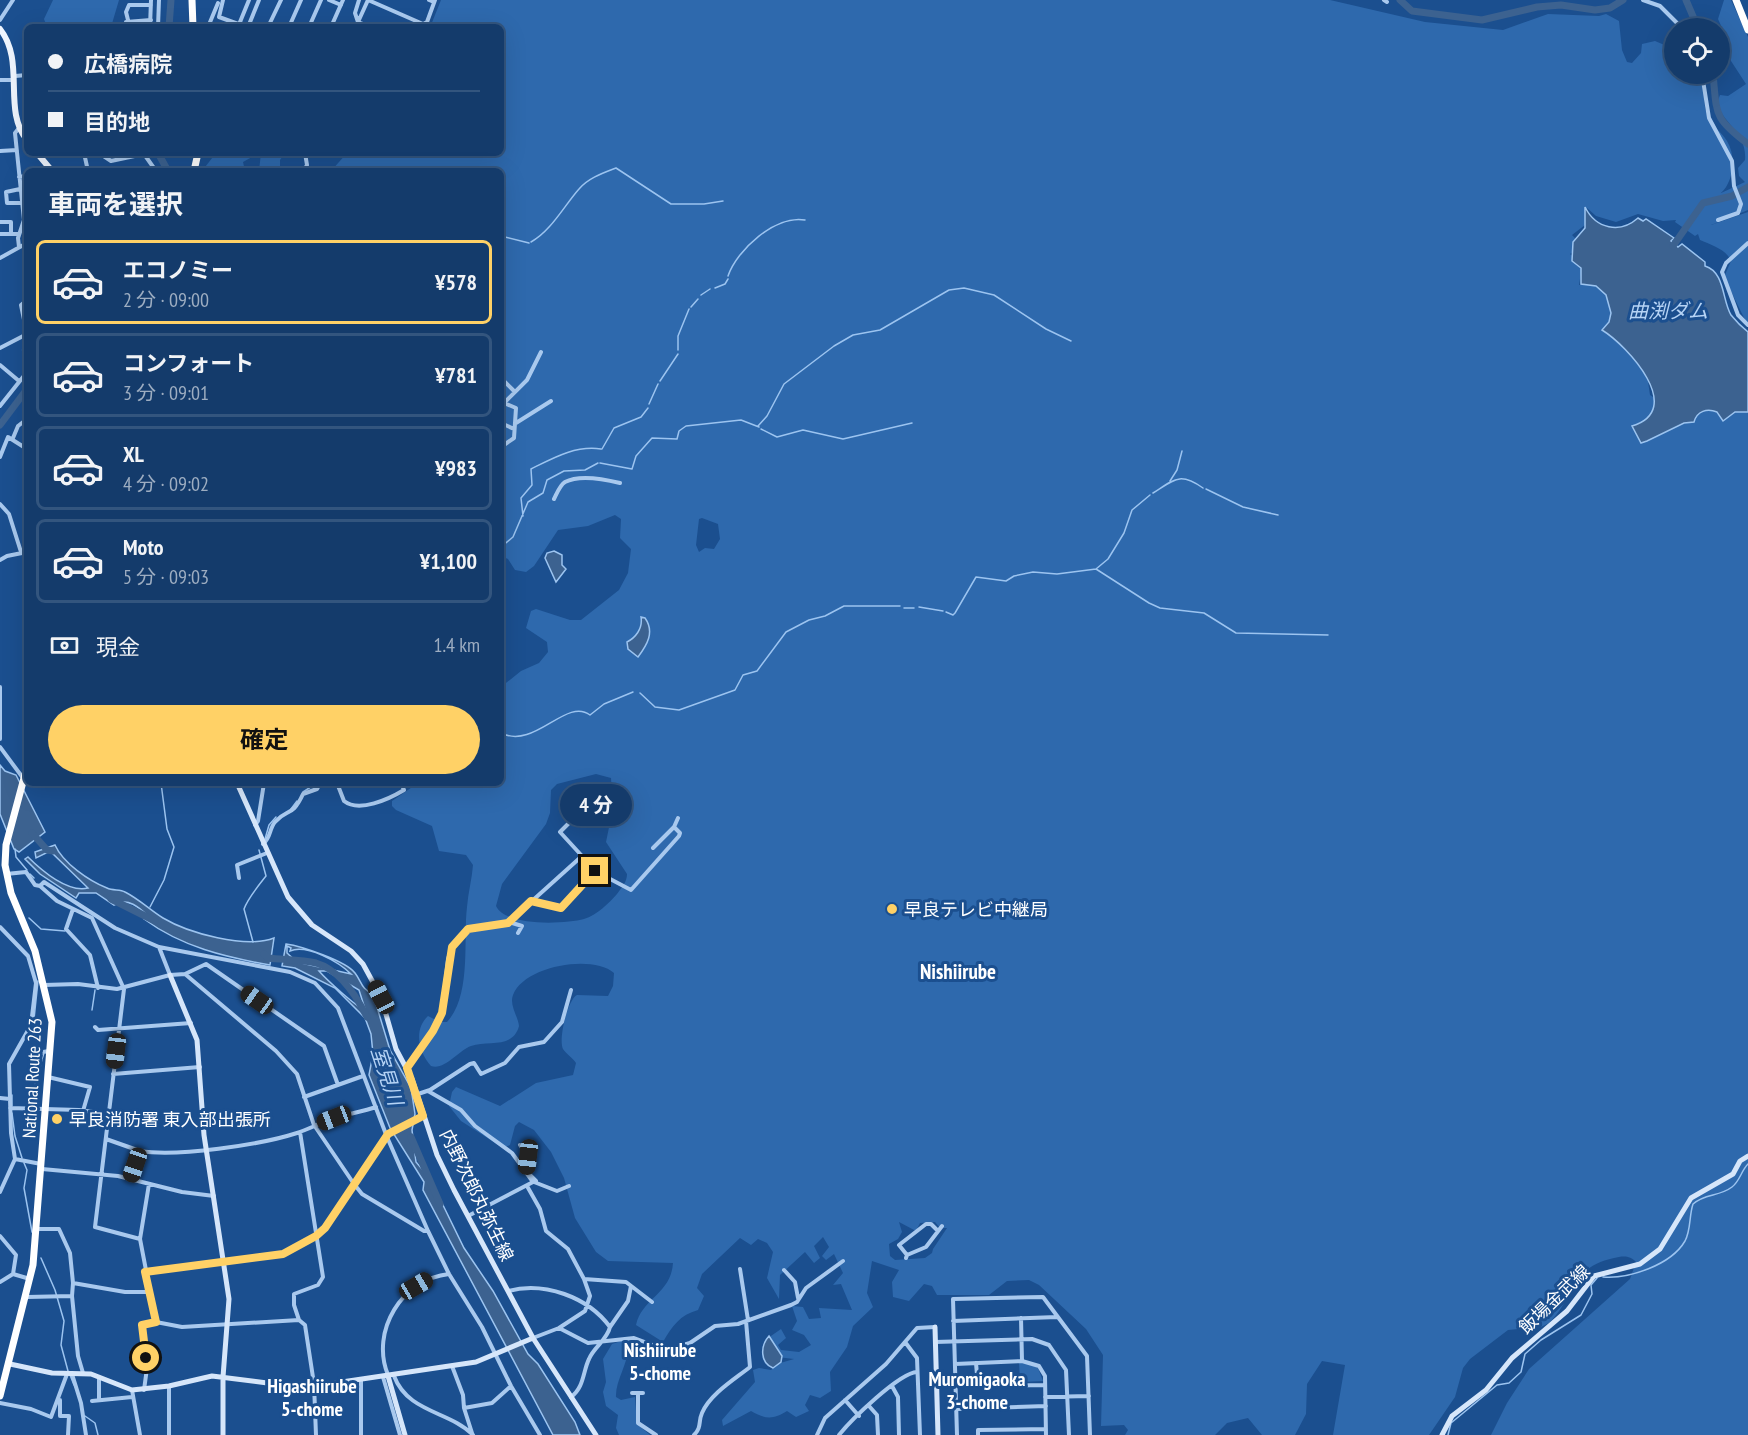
<!DOCTYPE html>
<html lang="ja">
<meta charset="utf-8">
<style>
:root{--surface:#143b6b;--page:#1d4271;--text:#f1f3f6;--muted:#9dadc1;--line:#33557e;--accent:#ffd166}
body{margin:0;font-family:"PT Sans Narrow","Noto Sans JP",sans-serif;background:var(--page);color:var(--text);height:100vh;display:flex;flex-direction:column;font-size:22px;white-space:nowrap}
*{box-sizing:border-box;margin:0}
p{font-size:20px;color:var(--muted)}
.icon{flex:none;width:33px;height:33px;fill:none;stroke:currentColor;stroke-width:2;stroke-linecap:round;stroke-linejoin:round}
.map{position:relative;flex:1;overflow:hidden}
.drawer{position:absolute;left:24px;top:168px;width:480px;height:618px;display:flex;flex-direction:column;background:var(--surface);border-radius:9px;box-shadow:0 6px 24px #0002,0 0 0 2px var(--line)}
.drawer>*{flex:none}
.banner{position:absolute;left:24px;top:24px;width:480px;height:132px;border-radius:9px;box-shadow:0 6px 24px #0002,0 0 0 2px var(--line);display:grid;align-content:center;height:132px;padding:0 24px;background:var(--surface)}
.tools{position:absolute;left:1664px;top:18px;display:grid;gap:12px}
.tools a{display:grid;place-items:center;width:66px;height:66px;border-radius:50%;background:var(--surface);box-shadow:0 6px 24px #0002,0 0 0 2px var(--line);font-size:30px}
.end{position:absolute;width:27px;height:27px;margin:-14px;border:8px solid #ffd166;background:#111;box-shadow:0 0 0 3px #111}
.from{border-radius:50%}
.bubble{position:absolute;height:42px;border-radius:21px;background:var(--surface);box-shadow:0 6px 24px #0002,0 0 0 2px var(--line);font-size:20px;font-weight:700;line-height:42px;text-align:center}
.car{position:absolute;width:18px;height:36px;margin:-18px -9px;border-radius:8px;box-shadow:0 0 4px 2px #0007;background:linear-gradient(#222 24%,#8ab4d8 0 40%,#222 0 76%,#8ab4d8 0 86%,#222 0)}
.banner b{display:flex;align-items:center;gap:21px;height:57px;font-size:22px}
.banner b+b{border-top:2px solid var(--line)}
.banner i{width:15px;height:15px;background:var(--text)}
ul{padding:0;list-style:none}
li{display:flex;align-items:center;gap:18px;height:84px;margin:0 12px 9px;padding:0 12px;border:3px solid var(--line);border-radius:9px}
li div{flex:1}
li b{display:block;font-size:22px}
li em{font-style:normal;font-weight:700}
li.on{border-color:var(--accent)}
li>.icon{width:54px;height:54px;stroke-width:1.5}
h2{padding:0 24px;font-size:27px;line-height:72px}
.pay{display:flex;align-items:center;gap:15px;height:66px;padding:0 24px;font-size:22px}
.pay p{margin-inline-start:auto}
.action{display:flex;gap:12px;margin-top:auto;padding:12px 24px}
.action a{flex:1;height:69px;border-radius:36px;background:var(--accent);color:#111;font-size:24px;font-weight:700;line-height:69px;text-align:center}
.map>svg:first-child{display:block}
.green{fill:#2e69ad;fill-rule:evenodd}
.water{fill:#3c6290;stroke:#9cc4f0;stroke-width:1.5;fill-rule:evenodd}
.lines{fill:none;stroke-linecap:round;stroke-linejoin:round}
.stream{stroke:#9cc4f0;stroke-width:1.5}
.river{stroke:#3c6290;stroke-width:7}
.street{stroke:#a9c9ee;stroke-width:4}
.secondary{stroke:#d6e6fa;stroke-width:5}
.primary{stroke:#f0f6ff;stroke-width:6}
.highway{stroke:#fff;stroke-width:7}
.route{stroke:#ffd166;stroke-width:8}
.poi-dot{fill:#ffd166;stroke:#1b4f8f;stroke-width:2}
.labels{text-anchor:middle;dominant-baseline:central;stroke-width:6;stroke-linejoin:round;paint-order:stroke}
.poi-label{font-size:18px;fill:#fff;stroke:#1b4f8f;text-anchor:start}
.street-label{font-size:18px;fill:#fff;stroke:#1b4f8f}
.water-label{font-size:20px;font-style:italic;fill:#b5d3f5;stroke:#1b4f8f}
.neighbourhood-label{font-size:20px;font-weight:bold;fill:#fff;stroke:#1b4f8f}
.quarter-label{font-size:21px;font-weight:bold;fill:#fff;stroke:#1b4f8f}
</style>
<div class="map">
<svg width="1748" height="1435" viewBox="0 0 1748 1435">
<rect width="100%" height="100%" fill="#1b4f8f"/>
<path class="green" d="M53,0H119L111,27H47L44,19Z
M441,0H1330L1425,22L1503,30L1548,14L1599,16L1606,14L1619,21L1622,50L1627,62L1632,63L1641,53L1642,44L1655,41L1674,49V74H1700C1707,88 1702,102 1707,115C1711,126 1721,131 1727,141C1737,157 1733,182 1721,193L1745,182L1739,176L1738,168L1745,160C1748,128 1710,118 1720,95L1728,96L1746,84L1731,61L1723,30L1718,19L1724,0H1731L1748,37V210L1711,225L1748,212V326L1724,277L1731,261C1726,249 1711,245 1700,240L1698,234L1695,236L1675,222L1676,220L1663,221L1638,214L1616,222L1596,216L1587,208L1585,225L1572,235L1578,241L1574,251L1570,254L1575,258L1576,265L1582,267L1579,285H1595L1607,296L1630,350L1647,375L1650,395L1656,399L1728,412L1748,408V1435H1491L1507,1403L1529,1369L1630,1279L1636,1262C1630,1255 1622,1256 1614,1258C1570,1267 1575,1298 1549,1323L1541,1327L1508,1330L1470,1359L1463,1368L1455,1397L1429,1435H1333L1345,1365L1322,1361L1307,1384L1306,1414L1295,1435H1262L1248,1418L1227,1423L1215,1435H1125L1128,1430L1124,1425L1101,1426L1103,1355L1086,1329L1039,1285L1029,1280L1007,1281L989,1295H937L932,1286L924,1284L909,1301L893,1297L892,1282L899,1270L872,1261L867,1293L873,1307L853,1326L847,1347L830,1372L831,1391L820,1398L810,1395L805,1405L809,1411L796,1417L787,1411C773,1420 765,1419 751,1411L723,1426L722,1420L755,1382L753,1370L759,1368L771,1370L777,1364L794,1359L777,1357L768,1338L781,1329L786,1338L778,1345L781,1350L799,1352L811,1345L804,1335L792,1330L797,1321L792,1306L803,1307L809,1319L821,1318L819,1308L852,1310L841,1284L833,1285L843,1273L834,1254L826,1260L822,1256L829,1247L823,1237L814,1246L820,1258L814,1263L805,1252L780,1275L779,1299L767,1278L773,1252L767,1243L758,1239L751,1245L740,1238L702,1274L697,1288L704,1296L698,1310C680,1315 672,1326 663,1342L636,1325C642,1298 671,1294 673,1263L608,1261L596,1252L575,1218L564,1178L551,1152L534,1130L519,1122L515,1126L510,1145L503,1148L461,1121L449,1106L452,1092L456,1087L500,1106L536,1083L573,1075L576,1063C573,1058 566,1054 563,1049C558,1039 568,999 577,995L608,996L613,986L614,973C592,954 524,966 513,995C509,1005 518,1016 519,1026C513,1049 488,1040 471,1046C459,1050 444,1071 431,1066C419,1053 413,1030 428,1016L440,1022H447C472,995 463,939 467,907C468,893 472,879 473,865L466,855L439,851L432,826L396,810L392,806V801L418,783H501V687L521,671L539,663L548,652L547,642L526,628L531,611L536,609L570,620H581L619,590L628,573L631,549L620,538L621,519L615,515L588,526L558,530L534,566L526,572L515,570L508,559L501,556V171H331L347,153H501V27H427L431,25ZM702,518L718,524L720,539L714,549L705,548L699,552L696,545L699,519ZM596,774L611,778L613,808L606,842L627,874C627,882 622,887 617,894C609,903 597,915 584,919C565,924 506,927 496,906L502,884L546,824L550,813L551,790L557,784ZM899,1222L916,1231L920,1223L935,1222L940,1228H947L933,1249L932,1253L925,1258L895,1260L890,1256L889,1244L898,1239L902,1232Z
M216,153H259L243,162L245,171H202Z
M261,153H285L280,160V171H259Z
M627,1339C633,1358 615,1378 616,1397L621,1400L635,1397L637,1424L650,1435H619L616,1428L618,1415L606,1406L603,1392L606,1382L603,1359L612,1344Z
M1019,1362H1029L1038,1368L1043,1381L1020,1382Z"/>
<path class="water" d="M1585,207C1596,229 1620,234 1638,218L1643,221L1646,219L1674,238L1671,241L1678,247L1682,244L1705,262V266C1725,272 1722,300 1731,315C1735,320 1743,328 1748,332V412H1735L1723,421L1717,412C1707,408 1697,411 1694,422L1684,423L1647,441L1641,443L1632,426C1686,410 1628,346 1602,330L1609,322L1611,313L1606,295L1596,286L1581,284V268L1572,261L1573,242L1585,228Z
M554,551L562,555V565L566,569L556,582L545,558L547,553Z
M641,617L645,618C655,632 647,645 638,657L628,649L627,642C635,638 643,629 641,617Z
M0,765L5,771L16,775L45,832L19,852L14,849L0,814Z
M55,845C63,863 89,881 107,888C113,891 120,889 125,892C139,899 150,910 163,918C188,933 246,949 274,938L270,965C225,957 182,947 144,919L149,917C139,907 128,897 114,905L96,893H79L76,898L40,874L25,859L28,857C42,871 68,893 88,888L52,853L48,852L36,858L35,852Z
M286,944C301,946 346,961 355,973C362,982 361,989 373,994L390,1050L411,1088L415,1114L412,1130L416,1162L428,1176L435,1197L440,1199L464,1248L493,1291L528,1354L538,1364L575,1422L580,1435H553L423,1190L424,1182L390,1128L369,1075L373,1054L371,1034L365,1018L335,988L295,968L282,966ZM287,946L291,948L290,951C307,944 339,962 351,974L297,962L287,953ZM319,971H327L359,990L365,1009C359,1010 325,978 319,971Z
M769,1336L782,1356L781,1362L773,1368C760,1363 760,1346 769,1336Z"/>
<g class="lines">
<path class="stream" d="M501,236L529,243
M531,242C551,231 564,206 579,189C588,178 603,173 616,168L671,204H704L723,201
M728,276C737,250 775,215 805,220
M715,288L725,284L728,279
M701,295L710,289
M691,307L698,299
M678,350V336L689,309
M660,381L678,354
M649,404L658,384
M758,426L767,416L784,384L834,346L853,335L880,330L949,290L964,288L994,295L1046,329L1071,341
M761,429L777,437L803,430L843,439L912,423
M602,449L614,428L641,417L648,408
M600,463L632,469L636,456L652,438L677,439L679,431L686,426L741,420L759,427
M1170,481L1177,470L1182,451
M1206,489L1243,507L1278,515
M1153,493C1175,479 1180,472 1203,488
M523,516L521,498L532,485L531,469C553,458 576,445 601,449
M501,547L513,537L528,502L543,493L547,480L564,471L585,470L598,463
M1096,569L1108,559L1124,533L1132,510L1150,495
M919,607L943,611
M904,608H914
M946,612L953,615L955,613L976,577L1006,581L1014,576L1033,572L1057,574L1096,569L1149,603L1160,608L1204,613L1236,633L1328,635
M640,693L655,707L679,710L735,690L743,675L757,671L786,632L809,620L825,616L844,606H900
M501,733C535,750 566,697 590,715L604,704L633,692
M303,792L317,783
M291,809L297,801
M265,839L269,825L276,817
M15,849L16,857L27,870
M30,874L34,878
M150,907L164,880L174,847L167,829L161,783
M29,918L41,929L65,931
M253,942L244,909C248,898 259,885 266,876L259,850
M92,1010L95,990
M34,1019L38,981
M12,1095V1106
M12,1113L15,1136L22,1158
M24,1163L27,1170L24,1188L32,1232
M41,1258L55,1290L64,1321L61,1345L68,1371
M1603,1277C1629,1279 1671,1265 1685,1241C1691,1230 1689,1216 1693,1204C1705,1193 1719,1197 1732,1187C1740,1181 1741,1171 1748,1164
M70,1375L74,1385
M85,1416L95,1423L98,1435
M1448,1435L1451,1423L1497,1385L1509,1383L1521,1372L1525,1354L1541,1340L1581,1315L1592,1294L1591,1285L1597,1278"/>
<path class="river" d="M1400,0L1412,11L1482,20L1537,7L1561,5L1595,10L1610,8L1623,0
M1686,0L1698,28
M169,27L171,0
M1713,74C1717,114 1713,118 1748,144
M158,153L168,171
M1673,246L1703,203L1732,196L1748,187
M0,425L27,389
M32,833L47,850L53,851
M111,899L155,921
M264,954L268,958C283,960 301,959 316,963C340,970 357,997 367,1017
M411,1137L440,1204"/>
<path class="street" d="M223,0L219,17L241,25
M329,0L341,5
M368,0L423,24
M429,0L434,2
M1384,0L1387,2
M1643,0L1660,6L1682,28
M0,20L13,0
M128,20L126,12L129,5H151
M126,22L151,20
M358,22L368,0
M358,22L355,13L359,0
M358,22L371,27
M150,27L151,0
M158,27L159,0
M199,27H204
M208,27L218,3
M244,27L240,22L249,0
M248,27L259,0
M268,27L281,0
M289,27L301,0
M309,27L321,0
M331,27L343,0
M418,27L427,22L435,0
M1702,74L1709,118L1732,161L1734,186L1741,204L1738,213L1718,220
M15,76L27,75
M0,80H14
M19,128L15,133L24,220L18,238L19,247
M0,151L17,150
M84,153L88,171
M99,153L111,161L144,154L156,171
M304,171L307,165L305,153
M19,177L27,176
M20,189L6,192L7,203H21
M0,222H11V234
M0,234H19
M1748,243L1726,263L1722,272L1738,315L1748,325
M0,258L27,243
M27,300L21,305L27,334
M0,348L27,334
M24,350L27,353
M0,365L19,381
M501,378L514,391
M0,406L27,372
M501,423L514,429
M516,423L551,401
M13,438L18,426L27,419
M501,447L514,438L516,408L504,403L527,380L541,352
M0,457L8,437L27,449
M554,499C557,493 560,485 565,482C580,474 604,479 620,483
M0,504L9,514L21,552
M0,560L7,556L27,552
M0,687V739
M0,747L23,778
M337,783L344,801C359,813 389,799 404,790L401,783
M255,825L258,821L264,783
M263,844C271,838 269,829 275,822C287,808 292,818 303,794L317,789L320,783
M653,848L674,827L678,818
M582,856L595,871
M6,874L26,872L35,885L40,886L57,901L92,918L124,989L95,1227L140,1239
M239,878L237,865L267,853
M40,886L44,882L115,928L159,947L290,972L315,983L338,1008L387,1137L428,1231L449,1274L482,1327L511,1386L540,1435
M532,901L582,856L560,832L571,821
M73,909L66,929L90,955L98,988
M509,922L522,926L518,933
M0,927L28,956L36,983L31,1025L9,1064L11,1133L15,1159L0,1192
M159,947L170,975
M185,974L206,964L324,1046L338,1085
M44,985L78,984L117,989L170,975L185,974L276,1051L297,1074L314,1125L354,1184L362,1194L424,1231H428
M95,1027L98,1030L191,1023
M407,1068L433,1031L442,1013L448,959L452,947L468,929L508,923L531,901L560,908L595,871L631,890L679,836L680,833L674,827
M113,1074L200,1067
M48,1077L90,1087L83,1111
M428,1091L461,1110L475,1126L512,1153L533,1182L468,1216
M418,1094L430,1090L470,1064L474,1063L481,1074L505,1063L519,1047L544,1042L562,1022L571,990
M304,1097L363,1076
M0,1098L10,1099
M10,1108L79,1110L137,1118
M37,1108C35,1091 37,1068 43,1052L49,1051
M106,1139L140,1151L131,1179
M520,1145L528,1157L526,1171L536,1181
M140,1151C177,1157 260,1145 297,1133C309,1129 320,1123 332,1119C346,1114 362,1112 376,1107
M15,1159L41,1164
M42,1169L118,1176L182,1192L214,1196
M534,1182L557,1191L569,1186
M149,1184L140,1239L156,1322L182,1327L299,1320L305,1325L314,1384L316,1435
M527,1186L540,1209L546,1231L568,1249L584,1279L590,1296L585,1311L559,1328L533,1338
M38,1229H59L70,1253L73,1283
M0,1236L16,1255L13,1274L0,1282
M907,1255L899,1245L926,1224H931L938,1231
M906,1258L907,1255L926,1247L942,1226
M740,1269L748,1320
M784,1270L795,1282L798,1298
M145,1272L283,1254L316,1236L325,1228L388,1134L423,1116
M13,1274L30,1279
M584,1279L626,1282L652,1302
M508,1291C544,1281 588,1297 610,1327C607,1340 594,1347 589,1359C583,1371 584,1388 571,1397
M72,1296L78,1356L83,1373
M27,1297L72,1296L73,1283L125,1292H149
M1021,1318L1022,1361
M299,1320L294,1305V1294L318,1285L323,1277L300,1132
M953,1321L1057,1317
M610,1327L628,1301L631,1286
M559,1328L588,1343L634,1338L666,1350L690,1343L715,1326L738,1324L791,1305L797,1302L806,1288L843,1261
M905,1342L917,1358L920,1435
M935,1342L1032,1339L1049,1345L1066,1370L1069,1435
M976,1363L978,1386L1045,1385
M955,1364L1022,1361L1039,1366L1045,1376L1046,1435
M452,1366L463,1395L464,1408L492,1403L511,1386
M72,1374L81,1403L86,1435
M388,1375C370,1331 402,1279 449,1274
M394,1376C408,1413 450,1411 473,1435
M99,1377V1400
M383,1377L400,1435
M361,1380V1435
M892,1386L898,1397L899,1435
M132,1390L140,1435
M144,1390L147,1368L142,1325L156,1322
M632,1393H643
M638,1393V1423L656,1435
M1045,1397L1089,1396
M60,1400V1416H69L68,1435
M845,1400L859,1416
M92,1401L132,1397
M0,1403L31,1409L51,1417L67,1374
M869,1406L877,1415L878,1435
M464,1408L472,1433
M957,1409L1046,1406
M169,1435V1386
M694,1435C702,1427 698,1422 702,1413C710,1394 735,1379 750,1367L746,1321
M817,1435L825,1418L886,1364L917,1328L935,1327
M839,1435C851,1420 899,1373 917,1372
M957,1435L953,1299L1043,1297L1087,1356L1090,1435
M978,1435V1430L1046,1429"/>
<path class="secondary" d="M237,783L288,897L312,925L351,951L363,964L381,997L396,1049L412,1079L437,1155L454,1190L533,1338L596,1435
M170,975L197,1040L204,1135L229,1299L223,1377V1435
M935,1327L938,1435
M10,1364L52,1373L91,1374L132,1390L169,1386L212,1376L275,1384L335,1383L476,1362L533,1338
M388,1376L405,1435
M1442,1435L1452,1416L1486,1390L1512,1358L1567,1311L1594,1276L1640,1264L1660,1249L1691,1198L1733,1174L1740,1161L1748,1156"/>
<path class="primary" d="M0,29C26,62 2,110 27,140
M37,153L52,171"/>
<path class="highway" d="M192,0L193,27
M1736,0L1748,30
M194,171L198,153
M0,1396L33,1265L52,1022L35,951L11,893L5,865L6,845L27,767"/>
</g>
<g class="lines">
<path class="route" d="M146,1358L142,1325L156,1322L145,1272L283,1254L316,1236L325,1228L388,1134L423,1116L407,1068L433,1031L442,1013L452,947L468,929L508,923L531,901L561,908L595,871"/>
</g>
<g class="poi-dot">
<circle cx="892" cy="909" r="6"/>
<circle cx="57" cy="1119" r="6"/>
</g>
<g class="labels">
<g class="poi-label">
<text x="904" y="909">早良テレビ中継局</text>
<text x="69" y="1119">早良消防署 東入部出張所</text>
</g>
<g class="street-label">
<text transform="translate(32 1078) rotate(-87)">National Route 263</text>
<text transform="translate(477 1195) rotate(64)">内野次郎丸弥生線</text>
<text transform="translate(1554 1299) rotate(-44)">飯場金武線</text>
</g>
<g class="water-label">
<text x="1668" y="311">曲渕ダム</text>
<text transform="translate(387 1076) rotate(72)">室見川</text>
</g>
<g class="neighbourhood-label">
<text x="660" y="1350">Nishiirube<tspan x="660" dy="23">5-chome</tspan></text>
<text x="977" y="1379">Muromigaoka<tspan x="977" dy="23">3-chome</tspan></text>
<text x="312" y="1386">Higashiirube<tspan x="312" dy="23">5-chome</tspan></text>
</g>
<g class="quarter-label">
<text x="958" y="971">Nishiirube</text>
</g>
</g>
</svg>
<div class="tools">
<a><svg class="icon" aria-label="locate" viewBox="0 0 24 24"><circle cx="12" cy="12" r="6"/><path d="M12 2v4M12 18v4M2 12h4M18 12h4"/></svg></a>
</div>
<i class="end from" style="left:146px;top:1358px"></i>
<i class="end" style="left:595px;top:871px"></i>
<div class="bubble" style="left:560px;top:784px;width:72px">4 分</div>
<i class="car" style="left:381px;top:997px;rotate:332deg"></i>
<i class="car" style="left:257px;top:1000px;rotate:305deg"></i>
<i class="car" style="left:116px;top:1051px;rotate:187deg"></i>
<i class="car" style="left:334px;top:1118px;rotate:249deg"></i>
<i class="car" style="left:528px;top:1157px;rotate:187deg"></i>
<i class="car" style="left:135px;top:1165px;rotate:199deg"></i>
<i class="car" style="left:416px;top:1286px;rotate:60deg"></i>
<div class="banner">
<b><i class="from"></i>広橋病院</b>
<b><i></i>目的地</b>
</div>
<section class="drawer">
<h2>車両を選択</h2>
<ul>
<li class="on"><svg class="icon" aria-label="car" viewBox="0 0 24 24"><path d="M5 17H2v-5l4-1 3-4h7l3 4 3 1v5h-3M9 17h6M6 11h13"/><circle cx="7" cy="17" r="2"/><circle cx="17" cy="17" r="2"/></svg><div><b>エコノミー</b><p>2 分 · 09:00</p></div><em>¥578</em></li>
<li><svg class="icon" aria-label="car" viewBox="0 0 24 24"><path d="M5 17H2v-5l4-1 3-4h7l3 4 3 1v5h-3M9 17h6M6 11h13"/><circle cx="7" cy="17" r="2"/><circle cx="17" cy="17" r="2"/></svg><div><b>コンフォート</b><p>3 分 · 09:01</p></div><em>¥781</em></li>
<li><svg class="icon" aria-label="car" viewBox="0 0 24 24"><path d="M5 17H2v-5l4-1 3-4h7l3 4 3 1v5h-3M9 17h6M6 11h13"/><circle cx="7" cy="17" r="2"/><circle cx="17" cy="17" r="2"/></svg><div><b>XL</b><p>4 分 · 09:02</p></div><em>¥983</em></li>
<li><svg class="icon" aria-label="car" viewBox="0 0 24 24"><path d="M5 17H2v-5l4-1 3-4h7l3 4 3 1v5h-3M9 17h6M6 11h13"/><circle cx="7" cy="17" r="2"/><circle cx="17" cy="17" r="2"/></svg><div><b>Moto</b><p>5 分 · 09:03</p></div><em>¥1,100</em></li>
</ul>
<div class="pay"><svg class="icon" aria-label="cash" viewBox="0 0 24 24"><path d="M3 7h18v10H3z"/><circle cx="12" cy="12" r="2"/></svg>現金<p>1.4 km</p></div>
<div class="action"><a>確定</a></div>
</section>
</div>
